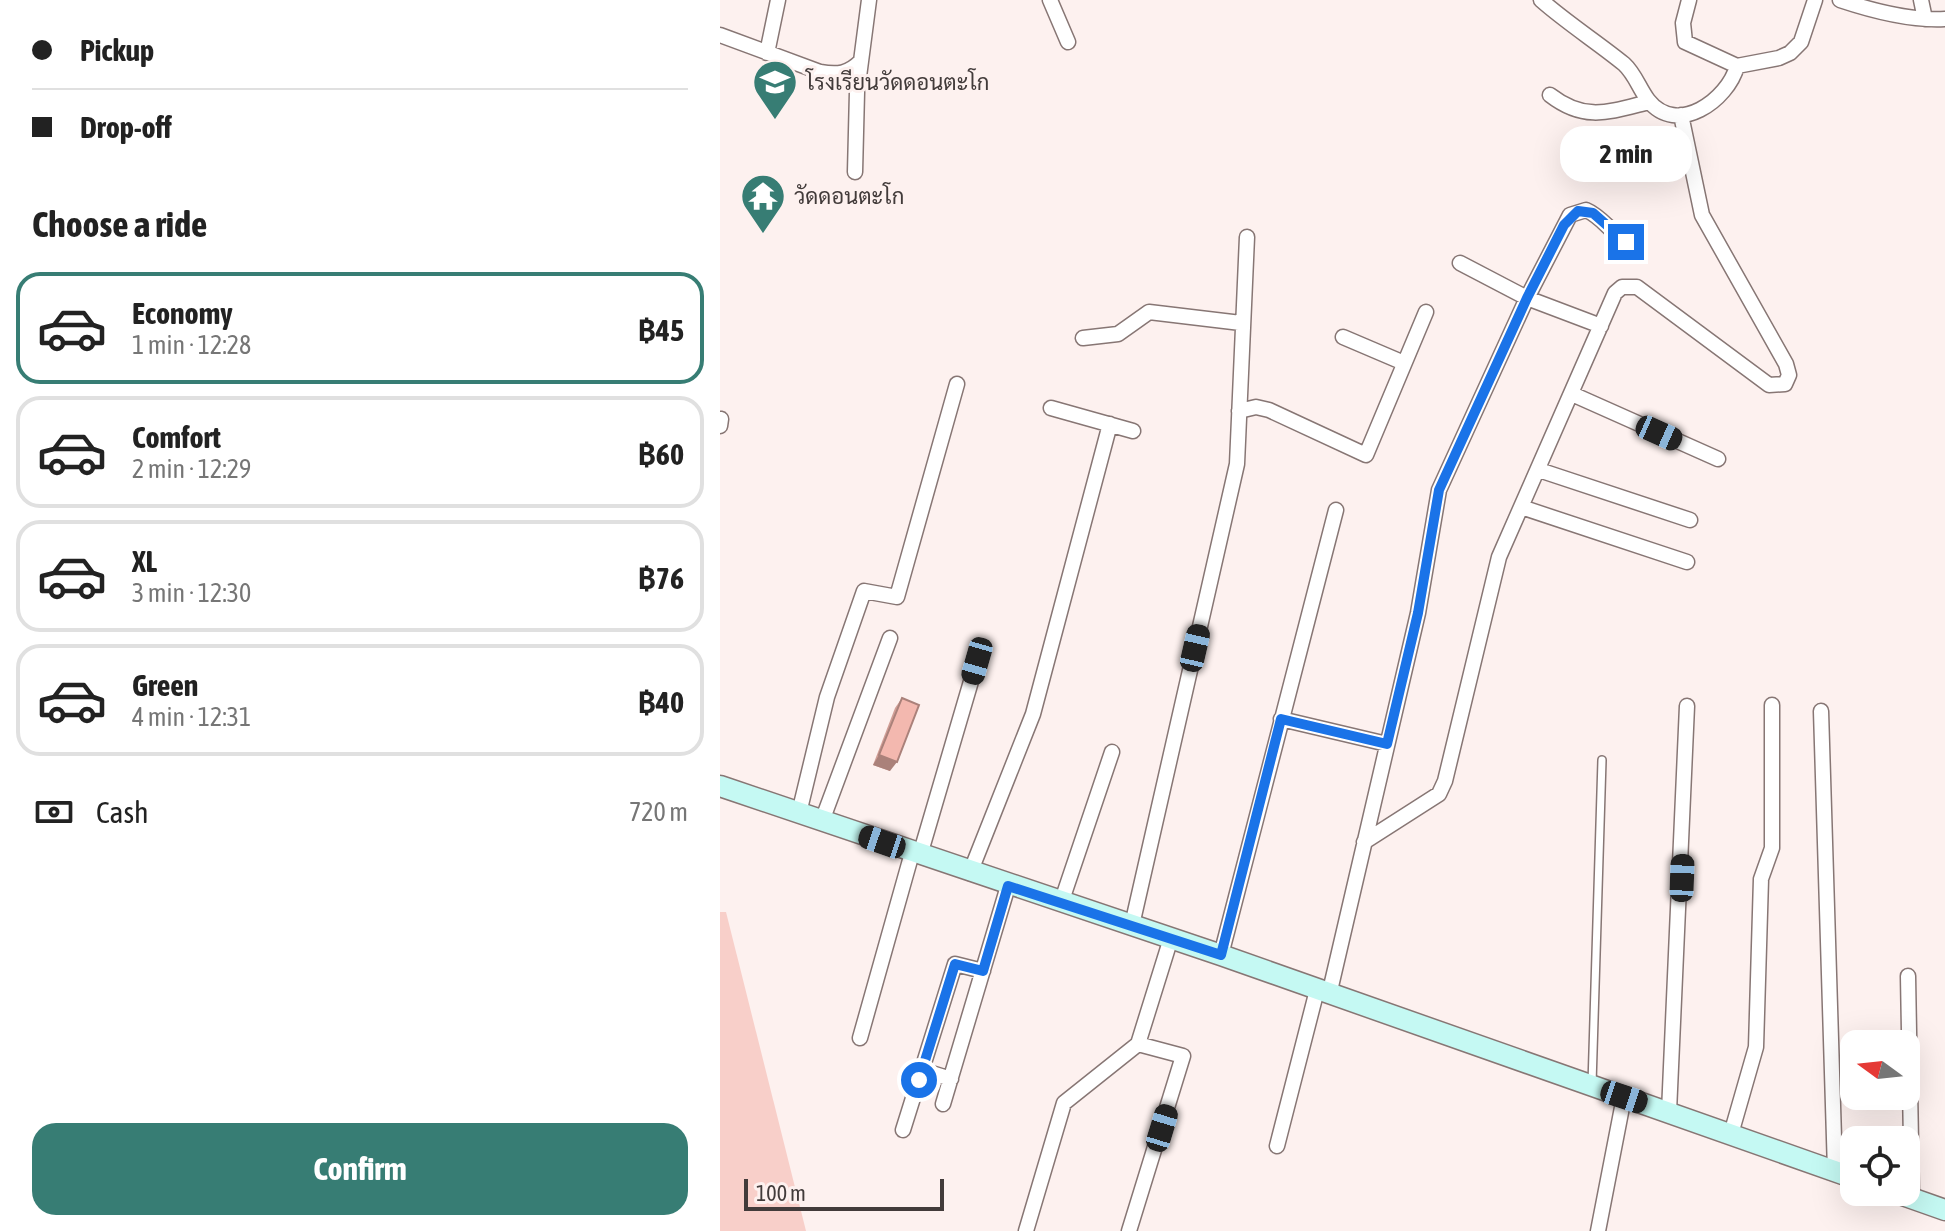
<!DOCTYPE html>
<meta charset="utf-8">
<style>
:root{--surface:#fff;--page:#f6f6f6;--text:#222;--muted:#767676;--line:#e0e0e0;--accent:#377d74}
body{margin:0;font-family:"Asap Condensed",Sarabun,sans-serif;background:var(--page);color:var(--text);height:100vh;display:flex;flex-direction:column;font-size:30px;white-space:nowrap}
*{box-sizing:border-box;margin:0}
p{font-size:26px;color:var(--muted)}
.icon{flex:none;width:44px;height:44px;fill:none;stroke:currentColor;stroke-width:2;stroke-linecap:round;stroke-linejoin:round}
.map{position:relative;flex:1;overflow:hidden}
.sheet{display:flex;flex-direction:column;background:var(--surface);width:720px}
.sheet>*{flex:none}
.hud{display:grid;align-content:center;height:176px;padding:0 32px;background:var(--surface)}
.needle{width:52px;rotate:285deg}
.tools{position:absolute;left:1120px;top:1030px;display:grid;gap:16px}
.tools a{display:grid;place-items:center;width:80px;height:80px;border-radius:16px;background:var(--surface);box-shadow:0 8px 32px #0002;font-size:40px}
.scale{position:absolute;left:24px;bottom:20px;width:200px;box-sizing:border-box;padding-left:8px;border:4px solid #423b3a;border-top:0;font-size:22px;line-height:28px;white-space:nowrap;color:#423b3a;-webkit-text-stroke:6px #fdf1ef;paint-order:stroke}
.end{position:absolute;width:36px;height:36px;margin:-18px;border:10px solid #1a73e8;background:#fff;box-shadow:0 0 0 4px #fff}
.from{border-radius:50%}
.bubble{position:absolute;height:56px;border-radius:24px;background:var(--surface);box-shadow:0 8px 32px #0002;font-size:26px;font-weight:700;line-height:56px;text-align:center}
.car{position:absolute;width:24px;height:48px;margin:-24px -12px;border-radius:10px;box-shadow:0 0 6px 2px #0007;background:linear-gradient(#222 24%,#8ab4d8 0 40%,#222 0 76%,#8ab4d8 0 86%,#222 0)}
.hud b{display:flex;align-items:center;gap:28px;height:76px;font-size:30px}
.hud b+b{border-top:2px solid var(--line)}
.hud i{width:20px;height:20px;background:var(--text)}
ul{padding:0;list-style:none}
li{display:flex;align-items:center;gap:24px;height:112px;margin:0 16px 12px;padding:0 16px;border:4px solid var(--line);border-radius:24px}
li div{flex:1}
li b{display:block;font-size:30px}
li em{font-style:normal;font-weight:700}
li.on{border-color:var(--accent)}
li>.icon{width:72px;height:72px;stroke-width:1.5}
h2{padding:0 32px;font-size:36px;line-height:96px}
.pay{display:flex;align-items:center;gap:20px;height:88px;padding:0 32px;font-size:30px}
.pay p{margin-inline-start:auto}
.primary-button{display:flex;gap:16px;margin-top:auto;padding:16px 32px}
.primary-button a{flex:1;height:92px;border-radius:24px;background:var(--accent);color:#fff;font-size:32px;font-weight:700;line-height:92px;text-align:center}
main{display:flex;flex:1;min-height:0}
.map>svg:first-child{display:block}
.green{fill:#f8cfc9}
.lines{fill:none;stroke-linecap:round;stroke-linejoin:round}
.lane-casing{stroke:#877674;stroke-width:10}
.street-casing{stroke:#877674;stroke-width:17}
.secondary-casing{stroke:#877674;stroke-width:23}
.lane{stroke:#fff;stroke-width:7}
.street{stroke:#fff;stroke-width:14}
.secondary{stroke:#c5f9f3;stroke-width:20}
.wall{fill:#d19e96}
.shaded-wall{fill:#aa817a}
.building{fill:#f3b8af;stroke:#aa817a;stroke-width:2}
.route{stroke:#1a73e8;stroke-width:10}
.labels{text-anchor:middle;dominant-baseline:central;stroke-width:6;stroke-linejoin:round;paint-order:stroke}
.poi-label{font-size:22px;fill:#423b3a;stroke:#fdf1ef;text-anchor:start}
</style>
<main>
<section class="sheet">
<div class="hud">
<b><i class="from"></i>Pickup</b>
<b><i></i>Drop-off</b>
</div>
<h2>Choose a ride</h2>
<ul>
<li class="on"><svg class="icon" aria-label="car" viewBox="0 0 24 24"><path d="M5 17H2v-5l4-1 3-4h7l3 4 3 1v5h-3M9 17h6M6 11h13"/><circle cx="7" cy="17" r="2"/><circle cx="17" cy="17" r="2"/></svg><div><b>Economy</b><p>1 min · 12:28</p></div><em>฿45</em></li>
<li><svg class="icon" aria-label="car" viewBox="0 0 24 24"><path d="M5 17H2v-5l4-1 3-4h7l3 4 3 1v5h-3M9 17h6M6 11h13"/><circle cx="7" cy="17" r="2"/><circle cx="17" cy="17" r="2"/></svg><div><b>Comfort</b><p>2 min · 12:29</p></div><em>฿60</em></li>
<li><svg class="icon" aria-label="car" viewBox="0 0 24 24"><path d="M5 17H2v-5l4-1 3-4h7l3 4 3 1v5h-3M9 17h6M6 11h13"/><circle cx="7" cy="17" r="2"/><circle cx="17" cy="17" r="2"/></svg><div><b>XL</b><p>3 min · 12:30</p></div><em>฿76</em></li>
<li><svg class="icon" aria-label="car" viewBox="0 0 24 24"><path d="M5 17H2v-5l4-1 3-4h7l3 4 3 1v5h-3M9 17h6M6 11h13"/><circle cx="7" cy="17" r="2"/><circle cx="17" cy="17" r="2"/></svg><div><b>Green</b><p>4 min · 12:31</p></div><em>฿40</em></li>
</ul>
<div class="pay"><svg class="icon" aria-label="cash" viewBox="0 0 24 24"><path d="M3 7h18v10H3z"/><circle cx="12" cy="12" r="2"/></svg>Cash<p>720 m</p></div>
<div class="primary-button"><a>Confirm</a></div>
</section>
<div class="map">
<svg width="1225" height="1231" viewBox="0 0 1225 1231">
<rect width="100%" height="100%" fill="#fdf1ef"/>
<path class="green" d="M0,912H6L86,1231H0Z"/>
<g class="lines">
<g class="lane-casing">
<path id="lane" d="M872,1084L882,760"/>
</g>
<g class="street-casing">
<path id="street" d="M330,0L348,42
M821,0C847,23 877,42 904,64C915,74 919,88 928,100C957,137 1008,100 1017,66
M969,0L963,23L965,42L1017,66L1059,58L1070,53L1081,42L1095,0
M1120,0C1153,11 1190,21 1225,19
M1201,0L1205,19
M0,35L100,72C118,75 128,74 141,61
M47,53L58,0
M830,95C865,122 889,112 929,102
M135,172L137,92L149,0
M740,263L807,298L881,326
M623,337L684,363
M363,338L398,334L429,312L521,323
M852,394L998,459
M331,408L413,431
M519,411L536,407L549,410L646,455L706,312
M0,426L1,419
M819,470L970,520
M801,507L967,562
M1101,711L1115,1171
M561,719L667,744
M79,813L107,697L144,591L177,597L237,384
M102,821L170,638
M644,842L719,794L725,781L779,557L895,293L902,287H917L1049,385L1065,384L1069,375L1066,364L982,215L961,115
M200,855L257,661
M250,873L313,714L390,424
M341,903L392,752
M412,925L517,464L527,237
M501,955L616,510
M1188,976L1192,1198
M609,995L698,613L719,490L807,298L850,215L866,210C885,218 893,238 914,244
M140,1038L192,853
M202,1070L231,1079
M223,1104L288,886
M949,1112L967,706
M183,1130L235,964L263,971
M1011,1134L1036,1047L1041,879L1052,848V705
M557,1146L597,990
M306,1231L344,1103L418,1044L451,938
M409,1231L463,1056L418,1044
M878,1231L904,1097"/>
</g>
<g class="secondary-casing">
<path id="secondary" d="M0,786L501,955L1134,1178
M1174,1192L1225,1210"/>
</g>
<use href="#lane" class="lane"/>
<use href="#street" class="street"/>
<use href="#secondary" class="secondary"/>
</g>
<path class="wall" d="M182,698L170,771L153,765L175,708Z"/>
<path class="shaded-wall" d="M159,755L177,762L170,771L153,765Z"/>
<path class="building" d="M182,698L199,705L177,762L159,755Z"/>
<g class="lines">
<path class="route" d="M199,1080L235,964L263,971L288,886L501,955L561,719L667,744L698,613L719,490L807,298L844,225L858,211L873,213L906,242"/>
</g>
<defs>
<g id="school-pin" transform="scale(2.3)"><path d="M0 17L-7.5 6A9.5 9.5 0 1 1 7.5 6Z" fill="#377d74" stroke="#fdf1ef"/><path d="M0-5L7-2L0 1L-7-2ZM-4 1L0 2.5L4 1V4Q0 6-4 4Z" fill="#fff"/></g>
<g id="temple-pin" transform="scale(2.3)"><path d="M0 17L-7.5 6A9.5 9.5 0 1 1 7.5 6Z" fill="#377d74" stroke="#fdf1ef"/><path d="M0-6L5-2H3V0L6.5 2.5H4V6H1.5V3h-3V6H-4V2.5H-6.5L-3 0V-2H-5Z" fill="#fff"/></g>
</defs>
<g fill-rule="evenodd">
<use href="#school-pin" x="55" y="82"/>
<use href="#temple-pin" x="43" y="196"/>
</g>
<g class="labels">
<g class="poi-label">
<text x="86" y="82">โรงเรียนวัดดอนตะโก</text>
<text x="74" y="196">วัดดอนตะโก</text>
</g>
</g>
</svg>
<div class="tools">
<a><svg class="needle" viewBox="-14 -14 28 28"><path d="M0-13l5 13h-10z" fill="#e53935"/><path d="M0 13l5-13h-10z" fill="#767676"/></svg></a>
<a><svg class="icon" aria-label="locate" viewBox="0 0 24 24"><circle cx="12" cy="12" r="6"/><path d="M12 2v4M12 18v4M2 12h4M18 12h4"/></svg></a>
</div>
<div class="scale">100 m</div>
<i class="end from" style="left:199px;top:1080px"></i>
<i class="end" style="left:906px;top:242px"></i>
<div class="bubble" style="left:840px;top:126px;width:132px">2 min</div>
<i class="car" style="left:939px;top:433px;rotate:114deg"></i>
<i class="car" style="left:475px;top:648px;rotate:13deg"></i>
<i class="car" style="left:257px;top:661px;rotate:196deg"></i>
<i class="car" style="left:162px;top:842px;rotate:289deg"></i>
<i class="car" style="left:962px;top:878px;rotate:2deg"></i>
<i class="car" style="left:904px;top:1097px;rotate:108deg"></i>
<i class="car" style="left:442px;top:1128px;rotate:17deg"></i>
</div>
</main>
